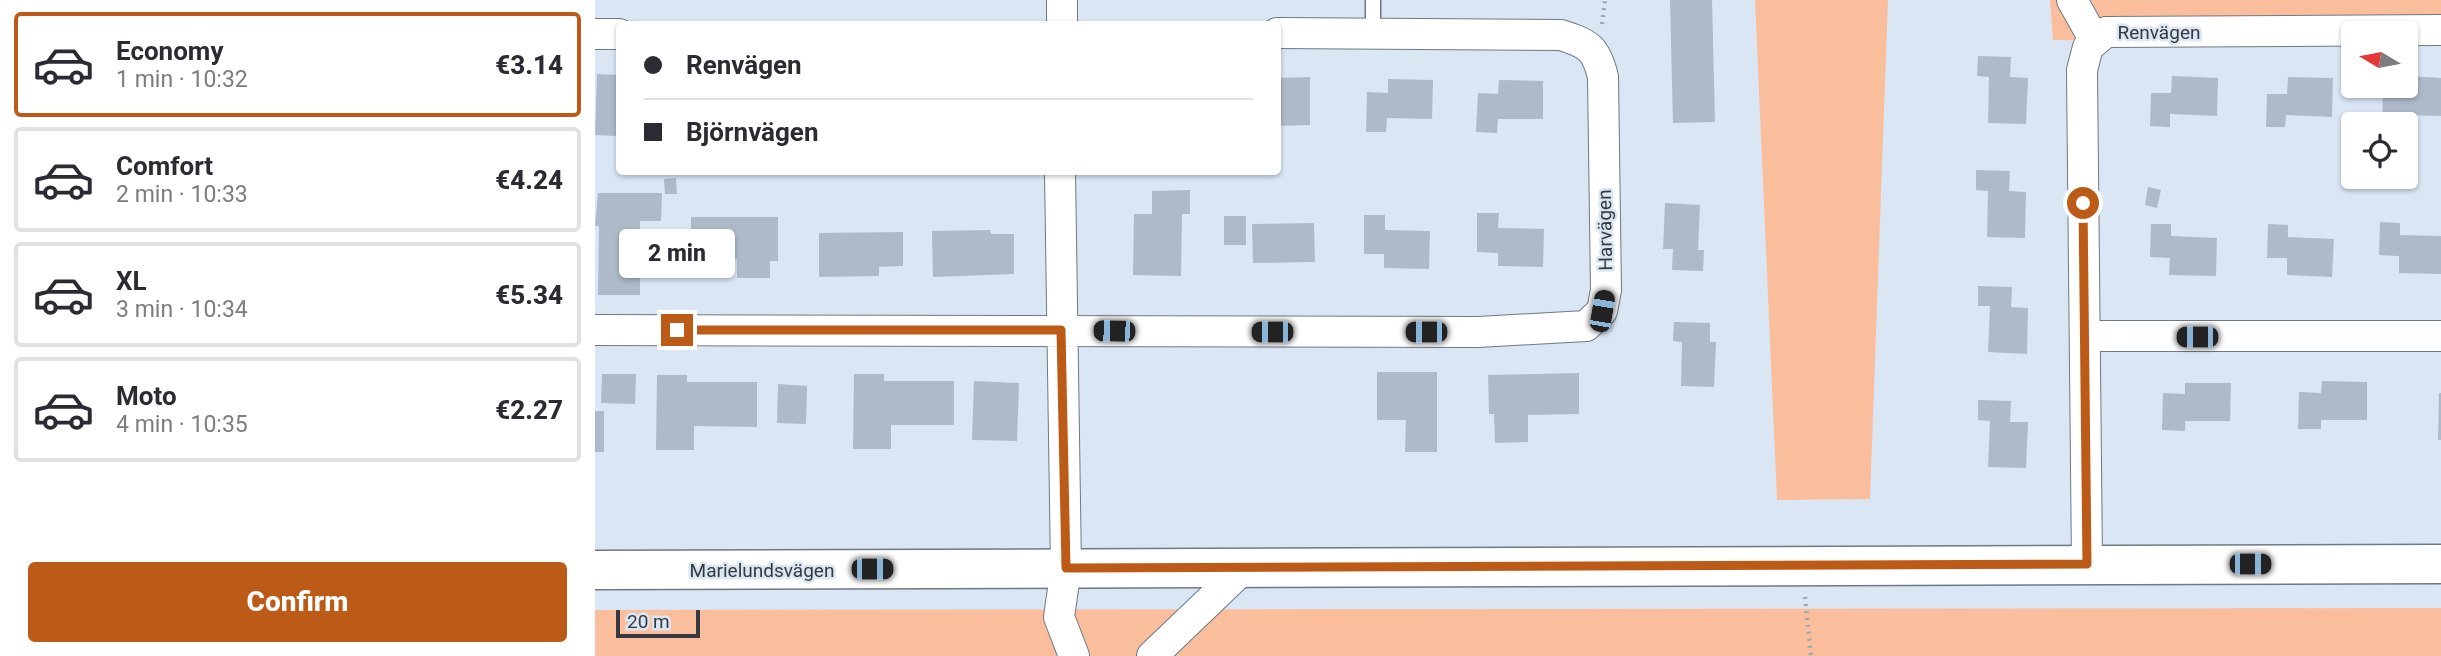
<!DOCTYPE html>
<meta charset="utf-8">
<style>
:root{--surface:#fff;--page:#f2f2f3;--text:#2b2b33;--muted:#7c7c81;--line:#e1e1e2;--accent:#bb5b17}
body{margin:0;font-family:Roboto,sans-serif;background:var(--page);color:var(--text);height:100vh;display:flex;flex-direction:column;font-size:26px;white-space:nowrap}
*{box-sizing:border-box;margin:0}
p{font-size:23px;color:var(--muted)}
.icon{flex:none;width:38px;height:38px;fill:none;stroke:currentColor;stroke-width:2;stroke-linecap:round;stroke-linejoin:round}
.map{position:relative;flex:1;overflow:hidden}
.panel{display:flex;flex-direction:column;background:var(--surface);width:595px}
.panel>*{flex:none}
.hud{position:absolute;left:21px;top:21px;width:665px;height:154px;border-radius:7px;box-shadow:0 2px 5px #0004;display:grid;align-content:center;height:154px;padding:0 28px;background:var(--surface)}
.needle{width:46px;rotate:280deg}
.controls{position:absolute;left:1746px;top:21px;display:grid;gap:14px}
.controls a{display:grid;place-items:center;width:77px;height:77px;border-radius:7px;background:var(--surface);box-shadow:0 2px 5px #0004;font-size:35px}
.scale{position:absolute;left:21px;bottom:18px;width:84px;box-sizing:border-box;padding-left:7px;border:4px solid #363a40;border-top:0;font-size:19px;line-height:24px;white-space:nowrap;color:#363a40;-webkit-text-stroke:5px #dae6f4;paint-order:stroke}
.end{position:absolute;width:32px;height:32px;margin:-16px;border:9px solid #bb5b17;background:#fff;box-shadow:0 0 0 4px #fff}
.from{border-radius:50%}
.bubble{position:absolute;height:49px;border-radius:7px;background:var(--surface);box-shadow:0 2px 5px #0004;font-size:23px;font-weight:800;line-height:49px;text-align:center}
.car{position:absolute;width:21px;height:42px;margin:-21px -10px;border-radius:9px;box-shadow:0 0 5px 2px #0007;background:linear-gradient(#222 24%,#8ab4d8 0 40%,#222 0 76%,#8ab4d8 0 86%,#222 0)}
.hud b{display:flex;align-items:center;gap:24px;height:66px;font-size:26px}
.hud b+b{border-top:2px solid var(--line)}
.hud i{width:18px;height:18px;background:var(--text)}
ul{padding:12px 0 0;list-style:none}
li{display:flex;align-items:center;gap:21px;height:105px;margin:0 14px 10px;padding:0 14px;border:4px solid var(--line);border-radius:7px}
li div{flex:1}
li b{display:block;font-size:26px}
li em{font-style:normal;font-weight:800}
li.on{border-color:var(--accent)}
li>.icon{width:63px;height:63px;stroke-width:1.5}
.action{display:flex;gap:14px;margin-top:auto;padding:14px 28px}
.action a{flex:1;height:80px;border-radius:7px;background:var(--accent);color:#fff;font-size:28px;font-weight:800;line-height:80px;text-align:center}
main{display:flex;flex:1;min-height:0}
.map>svg:first-child{display:block}
.green{fill:#fbbe9d}
.building{fill:#aebac7}
.lines{fill:none;stroke-linecap:round;stroke-linejoin:round}
.lane-casing{stroke:#6e7985;stroke-width:17}
.street-casing{stroke:#6e7985;stroke-width:32}
.secondary-casing{stroke:#6e7985;stroke-width:41}
.path{stroke:#9ea7b2;stroke-width:4.5;stroke-dasharray:2 5;stroke-linecap:butt}
.lane{stroke:#fff;stroke-width:14}
.street{stroke:#fff;stroke-width:30}
.secondary{stroke:#fff;stroke-width:38}
.route{stroke:#bb5b17;stroke-width:9}
.labels{text-anchor:middle;dominant-baseline:central;stroke-width:5;stroke-linejoin:round;paint-order:stroke}
.street-label{font-size:19px;fill:#363a40;stroke:#dae6f4}
</style>
<main>
<section class="panel">
<ul>
<li class="on"><svg class="icon" aria-label="car" viewBox="0 0 24 24"><path d="M5 17H2v-5l4-1 3-4h7l3 4 3 1v5h-3M9 17h6M6 11h13"/><circle cx="7" cy="17" r="2"/><circle cx="17" cy="17" r="2"/></svg><div><b>Economy</b><p>1 min · 10:32</p></div><em>€3.14</em></li>
<li><svg class="icon" aria-label="car" viewBox="0 0 24 24"><path d="M5 17H2v-5l4-1 3-4h7l3 4 3 1v5h-3M9 17h6M6 11h13"/><circle cx="7" cy="17" r="2"/><circle cx="17" cy="17" r="2"/></svg><div><b>Comfort</b><p>2 min · 10:33</p></div><em>€4.24</em></li>
<li><svg class="icon" aria-label="car" viewBox="0 0 24 24"><path d="M5 17H2v-5l4-1 3-4h7l3 4 3 1v5h-3M9 17h6M6 11h13"/><circle cx="7" cy="17" r="2"/><circle cx="17" cy="17" r="2"/></svg><div><b>XL</b><p>3 min · 10:34</p></div><em>€5.34</em></li>
<li><svg class="icon" aria-label="car" viewBox="0 0 24 24"><path d="M5 17H2v-5l4-1 3-4h7l3 4 3 1v5h-3M9 17h6M6 11h13"/><circle cx="7" cy="17" r="2"/><circle cx="17" cy="17" r="2"/></svg><div><b>Moto</b><p>4 min · 10:35</p></div><em>€2.27</em></li>
</ul>
<div class="action"><a>Confirm</a></div>
</section>
<div class="map">
<svg width="1846" height="656" viewBox="0 0 1846 656">
<rect width="100%" height="100%" fill="#dae6f4"/>
<path class="green" d="M1160,0H1293L1275,499L1182,500Z
M1455,0H1846V43L1458,40Z
M1846,608V656H0V610Z"/>
<path class="building" d="M1075,0H1117L1120,122L1078,123Z
M1383,56L1416,57L1415,77L1433,78L1431,124L1393,123L1394,77L1382,76Z
M2,74L24,75V136L0,135Z
M1577,76L1623,78L1622,116L1575,114V127L1555,126L1556,93H1576Z
M1811,76L1846,78V116L1808,115L1807,124H1787L1788,93L1808,94Z
M715,77V125L682,126V78Z
M1693,77L1738,78L1737,117L1691,115L1690,127H1671L1672,94H1692Z
M793,79L838,80L837,119L792,118L791,132H771L772,92L793,93Z
M904,80L948,81V119H903L902,133L881,132L883,93L903,94Z
M1381,170L1415,171L1414,191L1431,192L1430,238L1392,237L1393,191L1381,190Z
M81,178L82,194H70L69,179Z
M1553,187L1566,190L1562,208L1550,205Z
M595,190V214H587L586,276L538,275L539,214H557V191Z
M3,193H67L66,221H45V295H3L4,226H0Z
M1070,203L1105,205L1103,250H1109L1108,271L1077,270L1078,249H1068Z
M882,213H904L903,228L949,229L948,267L903,266V253L882,252Z
M769,215H790V230L835,231L834,269L789,268V254H769Z
M629,216H651V245H629Z
M96,217H183V261H175V278H142V259H116V253H96Z
M1785,222L1805,223V235L1846,236V274L1804,273V256L1784,255Z
M719,223L720,262L658,263L657,224Z
M1556,224H1576V236L1622,238L1621,276L1574,275L1575,258L1555,257Z
M1673,224L1693,225V237L1739,239L1737,277L1692,275V258H1672Z
M395,230L396,234H419V274L338,277L337,231Z
M308,232V266L284,267V276L224,277V233Z
M1383,286L1417,287L1416,307L1433,308L1432,354L1393,352L1395,306H1383Z
M1079,322L1115,323V342H1121L1119,387L1086,386L1087,342L1078,341Z
M782,372H842V452H810L811,420H782Z
M984,373V414L933,415V442L900,443L899,414H894L893,375Z
M7,374H41L40,404L6,403Z
M259,374H289V381H359V425H296V449H258Z
M62,375H92V382H162V427L99,426V450H61Z
M379,381L424,383L422,441L377,440Z
M1727,381L1772,382V420H1726V429H1703L1704,392L1726,393Z
M1590,383H1636L1635,421H1590V431L1567,430L1568,393L1590,394Z
M183,384L212,386L211,424L182,423Z
M1844,393H1846V440H1843Z
M1383,400L1416,401L1415,422H1433L1431,468L1393,467L1395,421L1383,420Z
M0,411H9V452H0Z"/>
<g class="lines">
<g class="lane-casing">
<path id="lane" d="M778,34V0"/>
</g>
<g class="street-casing">
<path id="street" d="M1477,0L1500,41
M467,24V0
M0,34H24
M465,172L471,568L464,617L479,656
M0,330L883,332L991,326L1007,311L1011,290L1008,77C1001,48 994,44 966,35L682,33
M1490,336H1846
M1492,564L1487,70L1493,47L1511,32L1846,30
M557,656L650,567"/>
</g>
<g class="secondary-casing">
<path id="secondary" d="M0,570L1846,564"/>
</g>
<path class="path" d="M1007,24L1010,0
M1210,597L1216,656"/>
<use href="#lane" class="lane"/>
<use href="#street" class="street"/>
<use href="#secondary" class="secondary"/>
</g>
<g class="lines">
<path class="route" d="M82,330H466L471,568L1492,564L1488,203"/>
</g>
<g class="labels">
<g class="street-label">
<text x="1564" y="32">Renvägen</text>
<text transform="translate(1010 230) rotate(-91)">Harvägen</text>
<text x="167" y="570">Marielundsvägen</text>
</g>
</g>
</svg>
<div class="controls">
<a><svg class="needle" viewBox="-14 -14 28 28"><path d="M0-13l5 13h-10z" fill="#e53935"/><path d="M0 13l5-13h-10z" fill="#7c7c81"/></svg></a>
<a><svg class="icon" aria-label="locate" viewBox="0 0 24 24"><circle cx="12" cy="12" r="6"/><path d="M12 2v4M12 18v4M2 12h4M18 12h4"/></svg></a>
</div>
<div class="scale">20 m</div>
<i class="end from" style="left:1488px;top:203px"></i>
<i class="end" style="left:82px;top:330px"></i>
<div class="bubble" style="left:24px;top:229px;width:116px">2 min</div>
<i class="car" style="left:1007px;top:311px;rotate:10deg"></i>
<i class="car" style="left:519px;top:331px;rotate:271deg"></i>
<i class="car" style="left:677px;top:332px;rotate:270deg"></i>
<i class="car" style="left:831px;top:332px;rotate:270deg"></i>
<i class="car" style="left:1602px;top:337px;rotate:270deg"></i>
<i class="car" style="left:1655px;top:564px;rotate:90deg"></i>
<i class="car" style="left:277px;top:569px;rotate:90deg"></i>
<div class="hud">
<b><i class="from"></i>Renvägen</b>
<b><i></i>Björnvägen</b>
</div>
</div>
</main>
